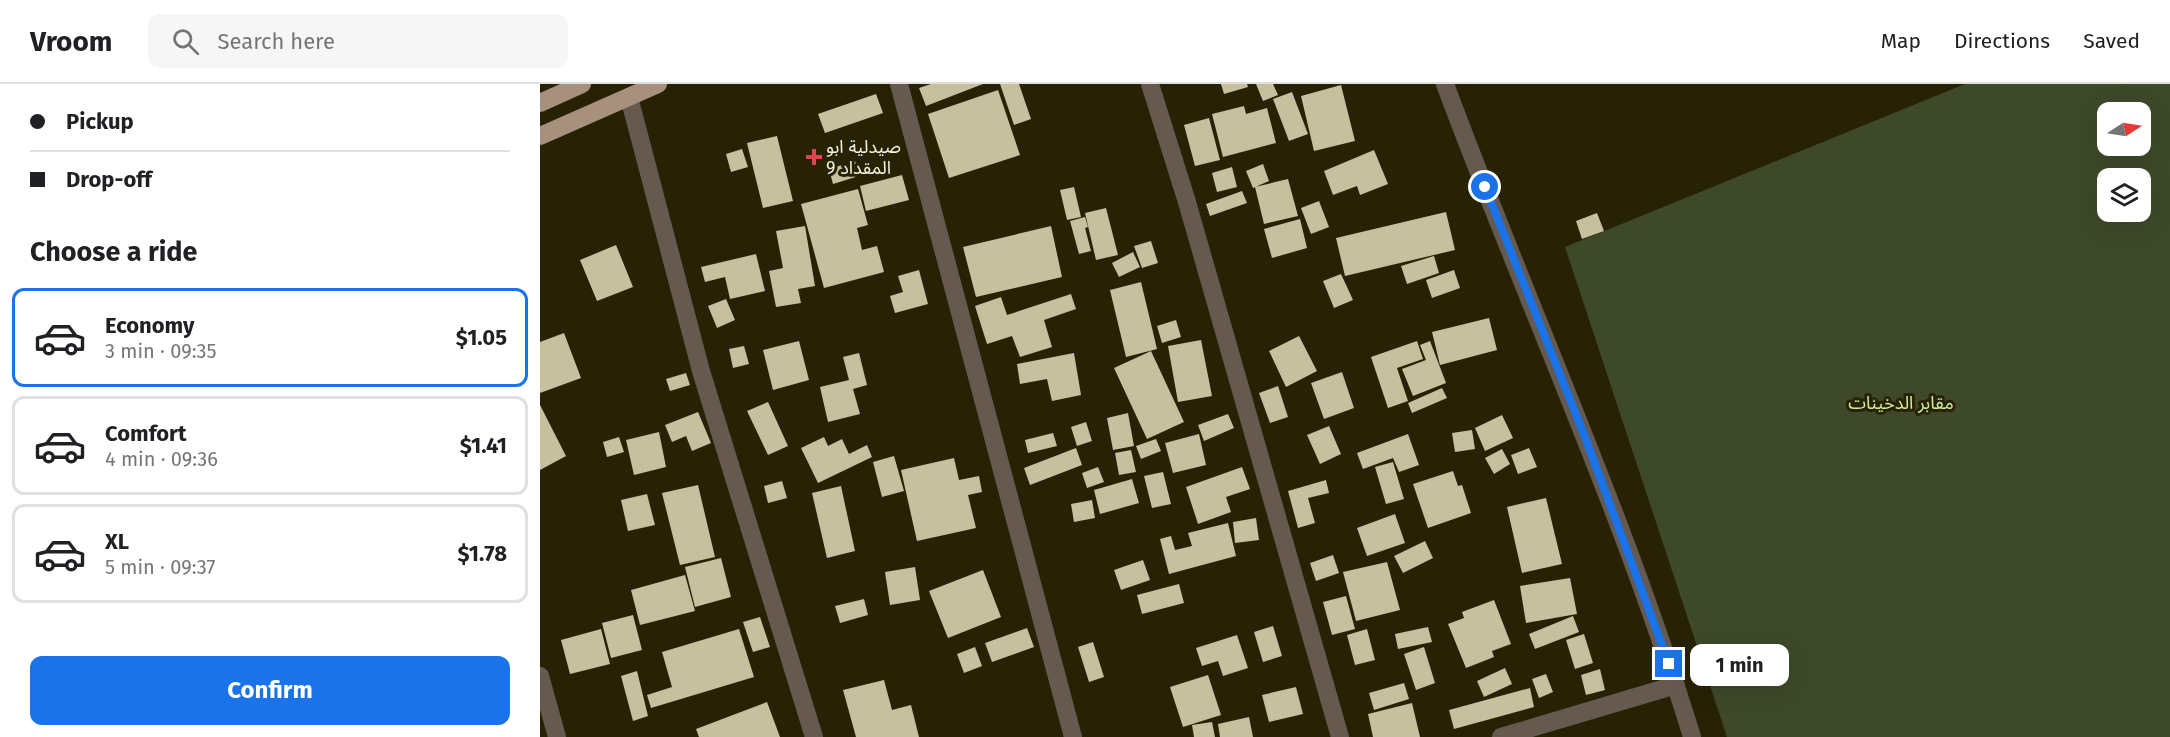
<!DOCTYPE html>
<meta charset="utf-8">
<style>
:root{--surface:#fff;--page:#f6f6f6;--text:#202124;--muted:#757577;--line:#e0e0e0;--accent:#1a73e8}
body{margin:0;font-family:"Fira Sans","Noto Sans Arabic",sans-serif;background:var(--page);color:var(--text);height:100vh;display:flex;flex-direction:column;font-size:22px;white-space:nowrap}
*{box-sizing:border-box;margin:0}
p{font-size:20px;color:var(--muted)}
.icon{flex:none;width:33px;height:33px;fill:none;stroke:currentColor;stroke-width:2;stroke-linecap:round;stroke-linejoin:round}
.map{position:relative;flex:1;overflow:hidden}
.panel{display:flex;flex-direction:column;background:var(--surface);width:540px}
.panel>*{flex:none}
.hud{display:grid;align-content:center;height:132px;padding:0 30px;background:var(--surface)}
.needle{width:39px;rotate:78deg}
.controls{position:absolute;left:1557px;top:18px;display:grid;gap:12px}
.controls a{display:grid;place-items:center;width:54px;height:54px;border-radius:12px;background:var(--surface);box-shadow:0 6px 24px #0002;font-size:30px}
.end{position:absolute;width:27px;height:27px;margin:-14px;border:8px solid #1a73e8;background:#fff;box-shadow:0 0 0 3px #fff}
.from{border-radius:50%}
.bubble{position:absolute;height:42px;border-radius:12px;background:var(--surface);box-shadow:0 6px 24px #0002;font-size:20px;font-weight:700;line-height:42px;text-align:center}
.hud b{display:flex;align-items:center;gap:21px;height:57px;font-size:22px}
.hud b+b{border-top:2px solid var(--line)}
.hud i{width:15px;height:15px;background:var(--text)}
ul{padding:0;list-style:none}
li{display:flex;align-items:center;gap:18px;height:99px;margin:0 12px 9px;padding:0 18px;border:3px solid var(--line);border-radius:12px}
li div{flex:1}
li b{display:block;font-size:22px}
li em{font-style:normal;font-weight:700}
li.current{border-color:var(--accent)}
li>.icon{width:54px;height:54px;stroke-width:1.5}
h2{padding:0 30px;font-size:27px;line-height:72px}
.cta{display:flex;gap:12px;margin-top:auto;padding:12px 30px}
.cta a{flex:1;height:69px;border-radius:12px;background:var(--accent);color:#fff;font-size:24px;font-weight:700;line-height:69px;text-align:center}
header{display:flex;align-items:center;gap:36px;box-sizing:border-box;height:84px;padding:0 30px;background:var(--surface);border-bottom:2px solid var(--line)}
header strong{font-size:28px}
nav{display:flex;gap:33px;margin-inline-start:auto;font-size:21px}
.search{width:420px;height:54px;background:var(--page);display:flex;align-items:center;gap:15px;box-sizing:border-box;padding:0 21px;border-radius:12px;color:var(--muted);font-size:22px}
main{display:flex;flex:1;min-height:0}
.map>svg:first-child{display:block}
.green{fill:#3e492a;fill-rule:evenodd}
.building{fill:#c7c09f}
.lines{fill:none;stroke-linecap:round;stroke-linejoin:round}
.minor{stroke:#655950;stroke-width:18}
.major{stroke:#a8907e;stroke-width:18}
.route{stroke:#1a73e8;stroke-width:8}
.health-dot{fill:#e0444e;stroke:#282205;stroke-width:2}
.labels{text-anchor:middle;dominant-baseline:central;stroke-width:6;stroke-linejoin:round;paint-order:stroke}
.poi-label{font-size:18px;fill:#f6f2e1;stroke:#282205;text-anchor:start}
.park-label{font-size:18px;fill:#cfec98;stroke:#282205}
</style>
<header>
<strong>Vroom</strong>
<div class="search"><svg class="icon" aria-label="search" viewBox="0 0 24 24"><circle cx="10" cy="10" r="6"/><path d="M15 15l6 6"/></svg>Search here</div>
<nav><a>Map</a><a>Directions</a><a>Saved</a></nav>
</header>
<main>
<section class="panel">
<div class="hud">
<b><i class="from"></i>Pickup</b>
<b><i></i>Drop-off</b>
</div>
<h2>Choose a ride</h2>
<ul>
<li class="current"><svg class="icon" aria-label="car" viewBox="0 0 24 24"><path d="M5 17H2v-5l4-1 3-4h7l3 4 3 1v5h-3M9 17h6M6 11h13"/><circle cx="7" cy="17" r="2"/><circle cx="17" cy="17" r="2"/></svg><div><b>Economy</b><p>3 min · 09:35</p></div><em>$1.05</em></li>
<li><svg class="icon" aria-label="car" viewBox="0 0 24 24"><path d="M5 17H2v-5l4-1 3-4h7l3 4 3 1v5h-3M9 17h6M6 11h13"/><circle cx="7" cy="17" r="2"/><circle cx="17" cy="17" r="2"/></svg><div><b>Comfort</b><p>4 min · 09:36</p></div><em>$1.41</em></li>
<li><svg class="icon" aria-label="car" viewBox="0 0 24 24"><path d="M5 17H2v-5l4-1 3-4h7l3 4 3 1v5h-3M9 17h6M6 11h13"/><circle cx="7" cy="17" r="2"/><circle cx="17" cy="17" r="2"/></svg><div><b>XL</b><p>5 min · 09:37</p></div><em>$1.78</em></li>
</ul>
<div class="cta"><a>Confirm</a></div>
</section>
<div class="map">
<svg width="1630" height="653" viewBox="0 0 1630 653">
<rect width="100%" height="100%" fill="#282205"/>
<path class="green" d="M1425,0H1630V653H1187L1025,163ZM1568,28H1600V62H1568ZM1568,94H1600V128H1568Z"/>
<path class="building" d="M391,0H443L386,22L379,4Z
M460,0H479L491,35L474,41Z
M681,0H707L708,3L684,10Z
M716,0H733L738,11L723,17Z
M801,1L815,57L774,67L761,12Z
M458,6L480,71L409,94L388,30Z
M752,8L768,50L749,57L733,15Z
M336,10L343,29L285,49L278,30Z
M704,22L706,30L727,24L736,59L683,73L672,30Z
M669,34L680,76L655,82L644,41Z
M237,52L253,117L223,124L207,59Z
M202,65L208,83L191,88L186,70Z
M834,66L848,100L820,111L817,102L793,111L784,87Z
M315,77L319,92L293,100L289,85Z
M723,80L729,97L713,104L706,87Z
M692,83L697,103L677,108L672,89Z
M362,91L369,116L326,127L320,102Z
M748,95L758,132L724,140L715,103Z
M534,103L541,133L527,136L520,106Z
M318,105L328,141L317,144L322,166L337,162L344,188L284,204L261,120Z
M702,107L707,119L670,132L666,120Z
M779,117L789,143L771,150L761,124Z
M566,124L578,171L556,176L545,129Z
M906,128L915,166L805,192L796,154Z
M1057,129L1064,147L1042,155L1036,137Z
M545,133L548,143L545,144L551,167L539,170L530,137Z
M760,135L767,164L732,174L724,145Z
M265,142L275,202L258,205L261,219L236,223L229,187L243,184L236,147Z
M511,142L522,193L436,213L423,163Z
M611,157L618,179L602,184L594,162Z
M76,161L93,203L57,217L40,176Z
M593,168L600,183L579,193L572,179Z
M216,170L225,207L190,215L185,193L165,198L161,183Z
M894,172L899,189L867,200L861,182Z
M379,186L388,220L355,229L350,212L363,208L358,192Z
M914,186L920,204L892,214L886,196Z
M801,190L813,216L794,224L783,197Z
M601,198L617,265L586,273L570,206Z
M531,210L536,225L504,236L512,263L480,273L472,252L447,260L435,222L461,213L467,231Z
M186,215L195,236L177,244L168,222Z
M949,234L957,266L900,281L892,248Z
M636,236L641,253L622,259L617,242Z
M24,249L41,294L0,309V258Z
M759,252L777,287L746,303L729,267Z
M661,256L672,312L638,318L628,262Z
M259,257L269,296L233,306L223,266Z
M877,257L883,275L857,284L868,317L848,324L831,273Z
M890,257L906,299L873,312L862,285L886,276L880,261Z
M204,262L209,280L193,284L189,265Z
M611,267L644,338L607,355L574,284Z
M319,269L327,301L313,305L320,330L288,338L280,303L309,296L303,273Z
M534,269L541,311L512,317L507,295L480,300L477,280Z
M802,288L814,324L784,335L771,299Z
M146,289L150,301L130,307L126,295Z
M738,302L748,333L730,339L719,309Z
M902,304L907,314L872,329L868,319Z
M228,318L248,362L228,371L207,327Z
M0,321L26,372L0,386Z
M158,328L171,359L152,367L146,352L132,358L125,341Z
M588,329L594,362L573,366L567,334Z
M688,330L694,344L664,357L658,341Z
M962,331L973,354L945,367L935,344Z
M546,338L552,357L537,362L531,343Z
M789,342L801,370L780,380L767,351Z
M932,346L935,365L915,368L912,349Z
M119,348L126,383L94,391L86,356Z
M513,349L517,362L488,369L485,356Z
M659,350L666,381L633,389L625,359Z
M868,350L879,381L859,388L853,374L823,385L817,369Z
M79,353L84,368L67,373L63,358Z
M284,353L288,362L302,355L309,370L327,361L332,373L278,399L261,364Z
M616,355L621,367L601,375L596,362Z
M536,364L542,381L490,401L484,384Z
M989,364L997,383L978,390L971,371Z
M962,365L970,380L954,390L945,374Z
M591,366L596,388L579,391L575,369Z
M354,372L364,407L342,413L333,378Z
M414,374L419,396L439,392L442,408L428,411L436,444L377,457L361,386Z
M853,378L864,415L846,420L835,383Z
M558,383L564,398L547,404L542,389Z
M702,383L710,405L686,413L691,428L658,440L646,403Z
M913,387L918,402L922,401L931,429L888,444L873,400Z
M623,388L631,420L612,424L604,392Z
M592,395L599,419L560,430L554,406Z
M786,396L789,409L768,414L775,439L758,444L748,407Z
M242,397L247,414L228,419L224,402Z
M158,401L175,473L140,481L122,409Z
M301,402L315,467L287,474L272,409Z
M107,410L115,441L88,447L81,416Z
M1006,414L1022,480L982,489L967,423Z
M552,416L555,434L534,438L531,420Z
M855,430L865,459L827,472L817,444Z
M716,434L719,456L695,459L693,438Z
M688,439L696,472L629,490L620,455L631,452L635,466L652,462L648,449Z
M885,457L893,474L863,489L854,472Z
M793,471L799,489L776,497L770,479Z
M181,474L191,513L155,523L145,483Z
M603,476L610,496L581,506L574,486Z
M847,478L860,526L816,537L803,488Z
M375,483L380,516L350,521L345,488Z
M443,486L461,533L408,554L389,507Z
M145,491L155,527L100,541L91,506Z
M1030,494L1037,530L986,539L980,502Z
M639,500L644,519L602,530L597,511Z
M806,512L815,545L792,551L783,518Z
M324,515L328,531L300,539L295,522Z
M954,516L971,560L952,567L954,573L926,584L908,540L924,534L922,528Z
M93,531L102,566L71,574L62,539Z
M1033,532L1039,548L995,565L989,550Z
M220,533L230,563L213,568L203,538Z
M733,542L742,572L723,578L714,548Z
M888,543L892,558L858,565L855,550Z
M487,544L494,563L452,578L445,559Z
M61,545L70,580L30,590L21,556Z
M199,545L214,593L111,624L107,611L132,603L122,568Z
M827,545L835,576L815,581L807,551Z
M1044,550L1053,579L1035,585L1026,556Z
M697,551L708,584L683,592L678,577L662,582L656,564Z
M553,558L564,593L549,598L538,563Z
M435,563L442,582L424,589L417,570Z
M884,563L895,599L876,606L864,570Z
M965,584L972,600L944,613L937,597Z
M1060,585L1065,606L1046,611L1041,591Z
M97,587L108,632L93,637L81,592Z
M1006,590L1013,608L999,614L992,595Z
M668,591L681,631L643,643L630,603Z
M344,596L352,626L371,621L379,653H316L303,606Z
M864,599L869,615L834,626L829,609Z
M756,603L763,630L729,638L722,611Z
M990,604L994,623L914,645L909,626Z
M227,618L240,653H159L156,645Z
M872,619L880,653H833L828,630Z
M709,633L713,653H680L678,640Z
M672,638L675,653H654L652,641Z"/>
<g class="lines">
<path class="minor" d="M359,0L533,653
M610,0L647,118L800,653
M905,0C986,218 1084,430 1152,653
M89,13L161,287L274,653
M0,592L17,653
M961,653L1136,601"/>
<path class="major" d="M0,19L42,0
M0,52L118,0"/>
</g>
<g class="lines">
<path class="route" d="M945,103L1045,353L1129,580"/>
</g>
<path class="health-dot" d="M271 64h6v6h6v6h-6v6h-6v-6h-6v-6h6z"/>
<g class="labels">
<g class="poi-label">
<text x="286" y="63">صيدلية ابو<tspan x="286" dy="21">المقداد 9</tspan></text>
</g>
<g class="park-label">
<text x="1361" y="319">مقابر الدخينات</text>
</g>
</g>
</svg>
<div class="controls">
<a><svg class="needle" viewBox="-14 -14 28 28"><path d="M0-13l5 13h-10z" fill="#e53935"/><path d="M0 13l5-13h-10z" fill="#757577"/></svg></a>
<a><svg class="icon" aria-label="layers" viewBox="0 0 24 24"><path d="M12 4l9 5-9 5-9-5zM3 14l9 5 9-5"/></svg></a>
</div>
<i class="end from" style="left:945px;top:103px"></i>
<i class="end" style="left:1129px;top:580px"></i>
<div class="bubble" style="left:1150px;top:560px;width:99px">1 min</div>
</div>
</main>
